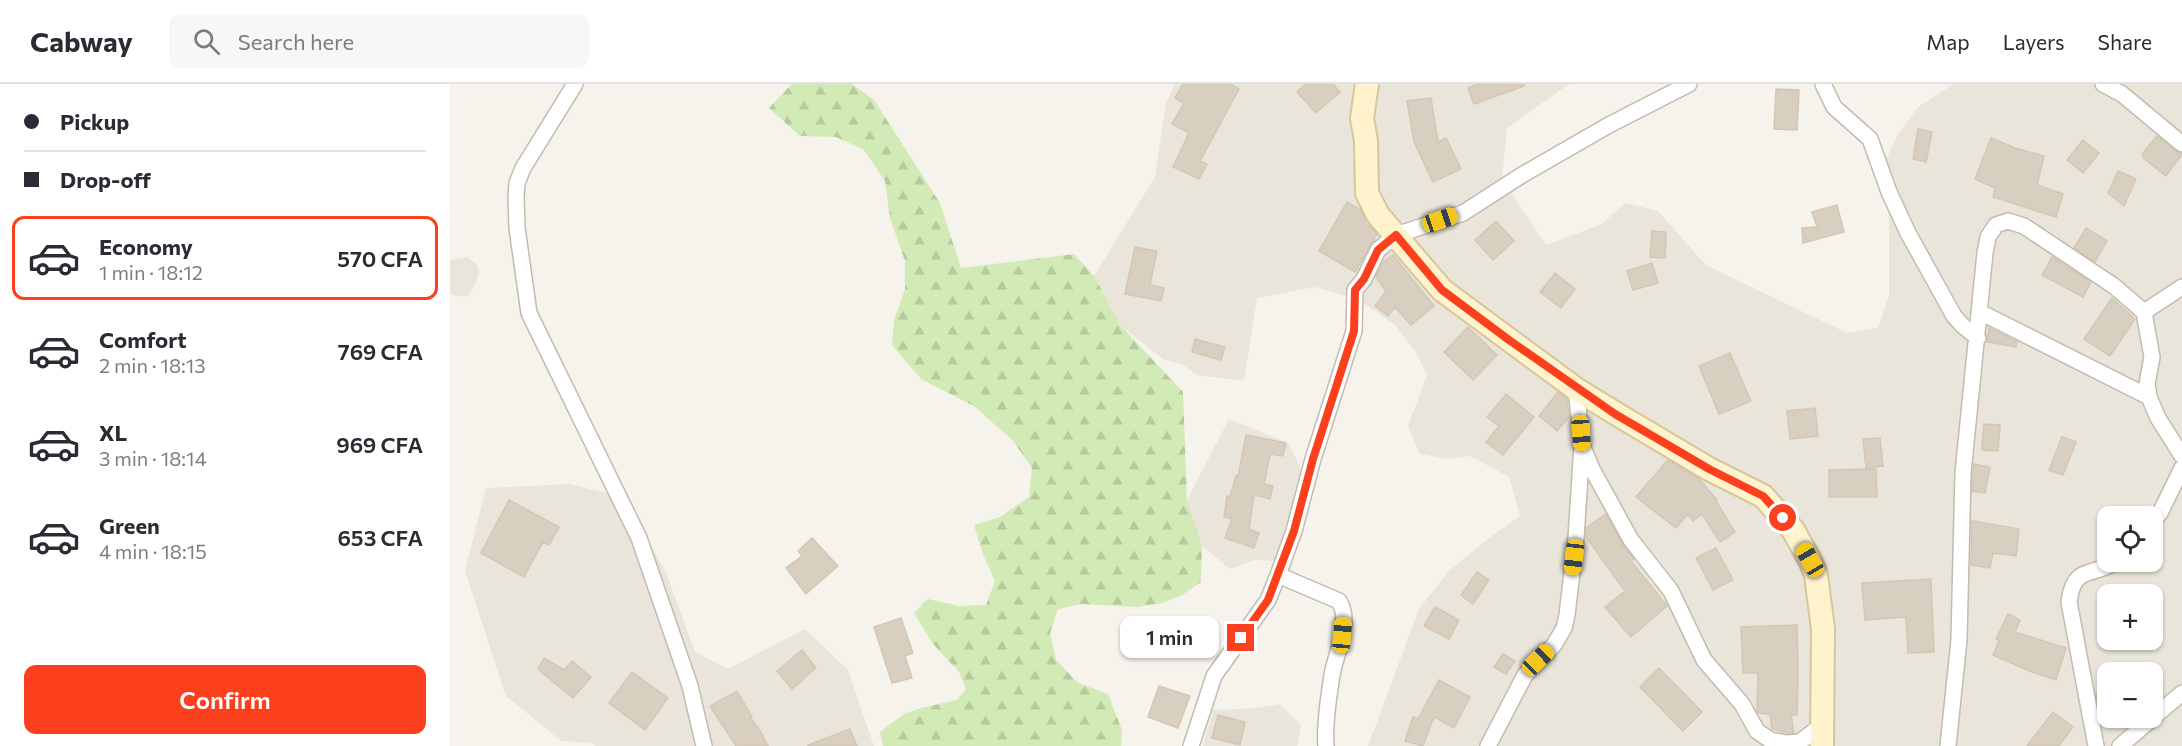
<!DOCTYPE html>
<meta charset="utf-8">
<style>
:root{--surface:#fff;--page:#f7f7f7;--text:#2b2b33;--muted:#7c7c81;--line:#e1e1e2;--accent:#fc3f1d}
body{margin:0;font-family:Commissioner,sans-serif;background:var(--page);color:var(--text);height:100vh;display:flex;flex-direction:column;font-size:22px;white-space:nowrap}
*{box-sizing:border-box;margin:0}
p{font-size:20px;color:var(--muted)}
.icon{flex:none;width:33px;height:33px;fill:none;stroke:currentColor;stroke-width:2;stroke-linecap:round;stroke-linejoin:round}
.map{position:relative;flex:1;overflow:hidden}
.side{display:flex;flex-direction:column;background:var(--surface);width:450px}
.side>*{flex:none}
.hud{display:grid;align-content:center;height:132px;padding:0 24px;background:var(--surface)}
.buttons{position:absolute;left:1647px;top:422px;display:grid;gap:12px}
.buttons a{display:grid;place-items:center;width:66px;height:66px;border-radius:12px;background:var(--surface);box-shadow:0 2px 4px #0004;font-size:30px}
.end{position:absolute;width:27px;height:27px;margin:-14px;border:8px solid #fc3f1d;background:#fff;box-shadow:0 0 0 3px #fff}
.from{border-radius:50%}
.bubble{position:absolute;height:42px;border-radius:12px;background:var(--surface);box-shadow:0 2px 4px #0004;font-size:20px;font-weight:600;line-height:42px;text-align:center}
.car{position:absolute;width:18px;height:36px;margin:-18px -9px;border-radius:8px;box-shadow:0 0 4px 2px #0007;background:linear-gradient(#f5c518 24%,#345 0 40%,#f5c518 0 76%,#345 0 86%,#f5c518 0)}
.hud b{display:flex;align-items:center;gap:21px;height:57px;font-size:22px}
.hud b+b{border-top:2px solid var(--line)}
.hud i{width:15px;height:15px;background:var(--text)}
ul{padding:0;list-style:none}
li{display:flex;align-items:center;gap:18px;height:84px;margin:0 12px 9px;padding:0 12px;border:3px solid transparent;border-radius:12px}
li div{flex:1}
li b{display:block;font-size:22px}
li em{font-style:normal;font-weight:600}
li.on{border-color:var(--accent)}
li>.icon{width:54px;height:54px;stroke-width:1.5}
.cta{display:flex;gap:12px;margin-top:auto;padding:12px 24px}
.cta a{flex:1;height:69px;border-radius:12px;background:var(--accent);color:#fff;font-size:24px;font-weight:600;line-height:69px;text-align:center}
header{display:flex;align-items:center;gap:36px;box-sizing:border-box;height:84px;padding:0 30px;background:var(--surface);border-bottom:2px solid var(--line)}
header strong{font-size:28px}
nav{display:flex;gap:33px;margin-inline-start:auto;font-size:21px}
.search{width:420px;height:54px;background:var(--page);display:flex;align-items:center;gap:15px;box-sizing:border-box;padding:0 21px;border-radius:12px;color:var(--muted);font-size:22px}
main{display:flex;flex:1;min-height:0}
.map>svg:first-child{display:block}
.residential{fill:#eae5da;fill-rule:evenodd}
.forest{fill:url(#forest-firs)}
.building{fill:#d8cfc1;stroke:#d3c7b4;stroke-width:1.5}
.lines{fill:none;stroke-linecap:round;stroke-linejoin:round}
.minor-casing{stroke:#c2bbae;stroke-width:18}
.secondary-casing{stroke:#d6c79b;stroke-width:26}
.minor{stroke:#fff;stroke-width:15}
.secondary{stroke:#fff3cd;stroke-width:22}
.route{stroke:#fc3f1d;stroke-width:8}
</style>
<header>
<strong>Cabway</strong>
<div class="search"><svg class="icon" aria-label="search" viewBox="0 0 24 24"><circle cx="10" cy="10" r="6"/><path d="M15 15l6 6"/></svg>Search here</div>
<nav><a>Map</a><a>Layers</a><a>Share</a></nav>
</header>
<main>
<section class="side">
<div class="hud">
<b><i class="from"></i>Pickup</b>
<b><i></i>Drop-off</b>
</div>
<ul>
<li class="on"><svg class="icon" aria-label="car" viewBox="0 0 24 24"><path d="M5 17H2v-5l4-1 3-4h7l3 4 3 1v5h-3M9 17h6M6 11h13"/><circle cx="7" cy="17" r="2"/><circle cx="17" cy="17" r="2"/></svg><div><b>Economy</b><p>1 min · 18:12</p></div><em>570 CFA</em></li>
<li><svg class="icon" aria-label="car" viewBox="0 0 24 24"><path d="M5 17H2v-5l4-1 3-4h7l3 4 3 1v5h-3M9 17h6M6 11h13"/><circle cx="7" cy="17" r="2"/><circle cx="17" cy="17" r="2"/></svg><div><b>Comfort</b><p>2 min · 18:13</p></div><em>769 CFA</em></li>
<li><svg class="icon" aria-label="car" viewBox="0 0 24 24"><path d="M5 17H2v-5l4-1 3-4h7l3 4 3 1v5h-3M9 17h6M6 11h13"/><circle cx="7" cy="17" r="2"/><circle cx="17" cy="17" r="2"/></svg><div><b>XL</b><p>3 min · 18:14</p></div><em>969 CFA</em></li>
<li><svg class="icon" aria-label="car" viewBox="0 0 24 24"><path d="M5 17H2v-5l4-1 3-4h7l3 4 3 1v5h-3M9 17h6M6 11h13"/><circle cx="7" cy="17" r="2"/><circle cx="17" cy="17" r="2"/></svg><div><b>Green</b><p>4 min · 18:15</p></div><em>653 CFA</em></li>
</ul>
<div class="cta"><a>Confirm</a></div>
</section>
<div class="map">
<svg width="1732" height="662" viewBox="0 0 1732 662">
<defs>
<pattern id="forest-firs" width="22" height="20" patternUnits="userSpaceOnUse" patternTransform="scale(1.5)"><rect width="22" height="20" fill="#d2eab5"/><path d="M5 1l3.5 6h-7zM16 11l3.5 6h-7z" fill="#b6ca9c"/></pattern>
</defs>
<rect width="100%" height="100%" fill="#f6f3ec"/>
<path class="residential" d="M725,0H1119L1057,44L1052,95L1096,161L1152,140L1175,119L1208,127L1256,181L1397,249L1428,244L1439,212V108L1435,78L1448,50L1468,23L1504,0H1732V662H918L969,525L998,488L1034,458L1070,432L1059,393L1020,372L997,375L970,370L958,342L977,291L966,268L945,241L909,216L865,203L807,214L794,297L746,291L732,280L714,276L671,242L644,192L705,93L716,19ZM1658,432H1702V477H1658ZM1658,510H1702V555H1658ZM1658,588H1702V633H1658Z
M17,173L27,181L29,189L26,199L17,213L0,210V176Z
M779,335L838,359L857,396L855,436L841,478L805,476L780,485L752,462L737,416Z
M120,400L172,413L216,488L245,568L278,585L355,545L398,586L424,662H145L143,659L111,657L56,612L15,487L36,404Z
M830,620L851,641L847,662H753L763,626L807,624Z"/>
<path class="forest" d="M342,0H402L424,16L490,119L511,184L624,170L644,192L671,242L733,308L737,416L752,462L751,498L732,511L713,519L687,523L631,520L608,525L600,549L606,576L628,599L658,610L672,646L671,662H433L430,648L454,630L471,624L507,616L516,605L509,588L483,560L464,529L478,515L508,522L536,521L545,497L533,470L524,441L550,433L579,413L582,384L563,357L524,322L471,295L442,261L444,236L455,205V177L440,134L435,97L414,66L386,53L350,52L319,24Z"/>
<path class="building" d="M733,0H780L789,5L750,77L757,80L749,95L723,83L739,49L722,40L734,19L725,14Z
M856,0H883L890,8L866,29L847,8Z
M1029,0H1074V2L1024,20L1018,4Z
M1326,5L1349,6L1347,46L1324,45Z
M981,14L988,58L996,54L1011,85L983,98L964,58L957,17Z
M1468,45L1482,48L1476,78L1463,75Z
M1707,52L1726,67L1732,70L1716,92L1693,74V69Z
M1541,54L1565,64L1594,72L1587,101L1613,110L1606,133L1543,113L1545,104L1525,95Z
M1633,56L1649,69L1633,89L1617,76Z
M1668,87L1686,95L1674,122L1658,109Z
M897,118L911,126L916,139L927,150L905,188L869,167Z
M1387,121L1394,148L1353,159L1352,144L1367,143L1362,128Z
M1046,137L1064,157L1043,176L1025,156Z
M1636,144L1657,157L1645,178L1624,164Z
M1202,147L1216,148L1215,174L1200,173Z
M685,163L707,167L700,201L714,204L711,217L675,210Z
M943,171L984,222L961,241L945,223L938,232L925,222L936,207L926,193L933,178Z
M1602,173L1641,198L1633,213L1592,191Z
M1202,179L1208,199L1183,206L1177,187Z
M1105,189L1125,205L1111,224L1090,208Z
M1662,214L1685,235L1660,272L1634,255Z
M1018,243L1047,271L1023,296L994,268Z
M1539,244L1567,258L1566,263L1537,258Z
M745,255L775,263L771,276L742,268Z
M1280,269L1301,317L1269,330L1249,282Z
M1108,308L1117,315L1119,333L1107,347L1089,332Z
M1056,310L1084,333L1053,371L1036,358L1049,342L1037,333Z
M1365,324L1368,352L1340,355L1337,327Z
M1534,340L1550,341L1548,367L1532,366Z
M796,351L836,359L833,372L820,370L814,400L823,402L820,415L804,411L799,445L809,449L804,464L775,454L782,435L774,433L777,412L780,413L786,392L788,393Z
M1612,353L1626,358L1613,391L1599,386Z
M1430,354L1433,382L1416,384L1413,355Z
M1218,376L1249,395L1267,416L1266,417L1285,448L1270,458L1252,430L1243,437L1238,430L1226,444L1186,413Z
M1524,380L1540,383L1535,409L1522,407Z
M1426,385L1427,413H1379V386Z
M59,416L109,443L99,461L93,458L74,493L31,469Z
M1156,430L1173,461L1184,475L1181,477L1217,522L1181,553L1155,523L1175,507L1136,453V444Z
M1522,437L1569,445L1566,472L1543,469L1540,484L1521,481Z
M362,454L388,482L356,510L336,484L352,472L348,467Z
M1266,464L1283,496L1263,506L1246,474Z
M1027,488L1039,496L1023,520L1011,511Z
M1481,495L1484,568L1458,569L1456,533L1415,536L1412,499Z
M985,523L1009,536L999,555L974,542Z
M1558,530L1570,536L1565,548L1616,564L1606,596L1582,588L1543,571L1549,557L1546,555Z
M451,534L463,569L455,572L462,594L442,599L424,543Z
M1347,541L1348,587L1347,631H1341L1344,649H1337L1322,645L1320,630L1308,629L1307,626L1308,589H1293L1291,543Z
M352,566L366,584L342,605L327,587Z
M1053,570L1065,577L1056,590L1044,583Z
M94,574L114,586L122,577L141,593L123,614L88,585Z
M1209,584L1252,628L1233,647L1190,603Z
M182,588L218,614L195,646L159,619Z
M989,596L1020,613L1004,644L984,633L973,662L955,657L963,633L968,635Z
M1658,597V635L1652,641L1646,610Z
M709,602L740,612L728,644L698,633Z
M287,607L302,633L300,634L309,645L318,662H286L260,622Z
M1603,628L1623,643L1609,662H1577Z
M768,631L795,638L790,661L762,654Z
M400,645L407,662H358V661Z"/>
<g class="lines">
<g class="minor-casing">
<path id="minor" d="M125,0L73,84L67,99L66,113L67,144L79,229L189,454L240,602L254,662
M1373,0L1384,23L1420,55L1439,108L1458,149L1504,232L1513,242L1528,254
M1653,0L1672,10L1732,60
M1530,228L1699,313
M1694,228L1732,203
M1132,361L1142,385L1181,456L1221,507L1254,576L1292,620L1307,647L1320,656L1336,659L1350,658L1372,641
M1702,439L1710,429L1732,384
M828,491L889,517C902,538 886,568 882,591C879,610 874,644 876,662
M741,662L764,592L818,516L828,491L844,447L863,375L904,247L905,206L914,195L928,166L946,151L1013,129L1072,91L1159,41L1239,0
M1038,662L1075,591L1104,561L1114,544L1117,531L1126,454L1132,361L1126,305
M1498,662L1509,556L1513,389L1535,169L1538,153L1546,141L1558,137L1574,142L1664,202L1694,228L1702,273L1697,300L1699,313L1708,334L1732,372
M1646,662L1619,518C1624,479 1643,494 1667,477
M1670,662L1732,609"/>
</g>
<g class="secondary-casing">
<path id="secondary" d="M917,0L912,34L916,57L917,109L928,131L992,206L1126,305L1165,329L1259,385L1313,412L1343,446L1360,476L1366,491L1373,545L1372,662"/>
</g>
<use href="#minor" class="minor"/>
<use href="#secondary" class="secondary"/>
</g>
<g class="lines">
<path class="route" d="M791,554L818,516L844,447L863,375L904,247L905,206L914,195L928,166L946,151L992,206L1059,256L1165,330L1259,385L1313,412L1333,434"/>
</g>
</svg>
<div class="buttons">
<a><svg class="icon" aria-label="locate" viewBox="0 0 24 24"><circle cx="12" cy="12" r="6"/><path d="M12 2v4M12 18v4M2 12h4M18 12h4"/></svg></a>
<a>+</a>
<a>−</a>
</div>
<i class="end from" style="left:1333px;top:434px"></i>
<i class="end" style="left:791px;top:554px"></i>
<div class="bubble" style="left:670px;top:532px;width:99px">1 min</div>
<i class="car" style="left:990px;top:136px;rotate:71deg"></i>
<i class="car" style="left:1131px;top:349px;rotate:176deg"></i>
<i class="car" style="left:1124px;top:473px;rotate:187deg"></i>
<i class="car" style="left:1360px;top:476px;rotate:330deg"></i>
<i class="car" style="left:892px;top:551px;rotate:5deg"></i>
<i class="car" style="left:1088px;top:576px;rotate:46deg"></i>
</div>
</main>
